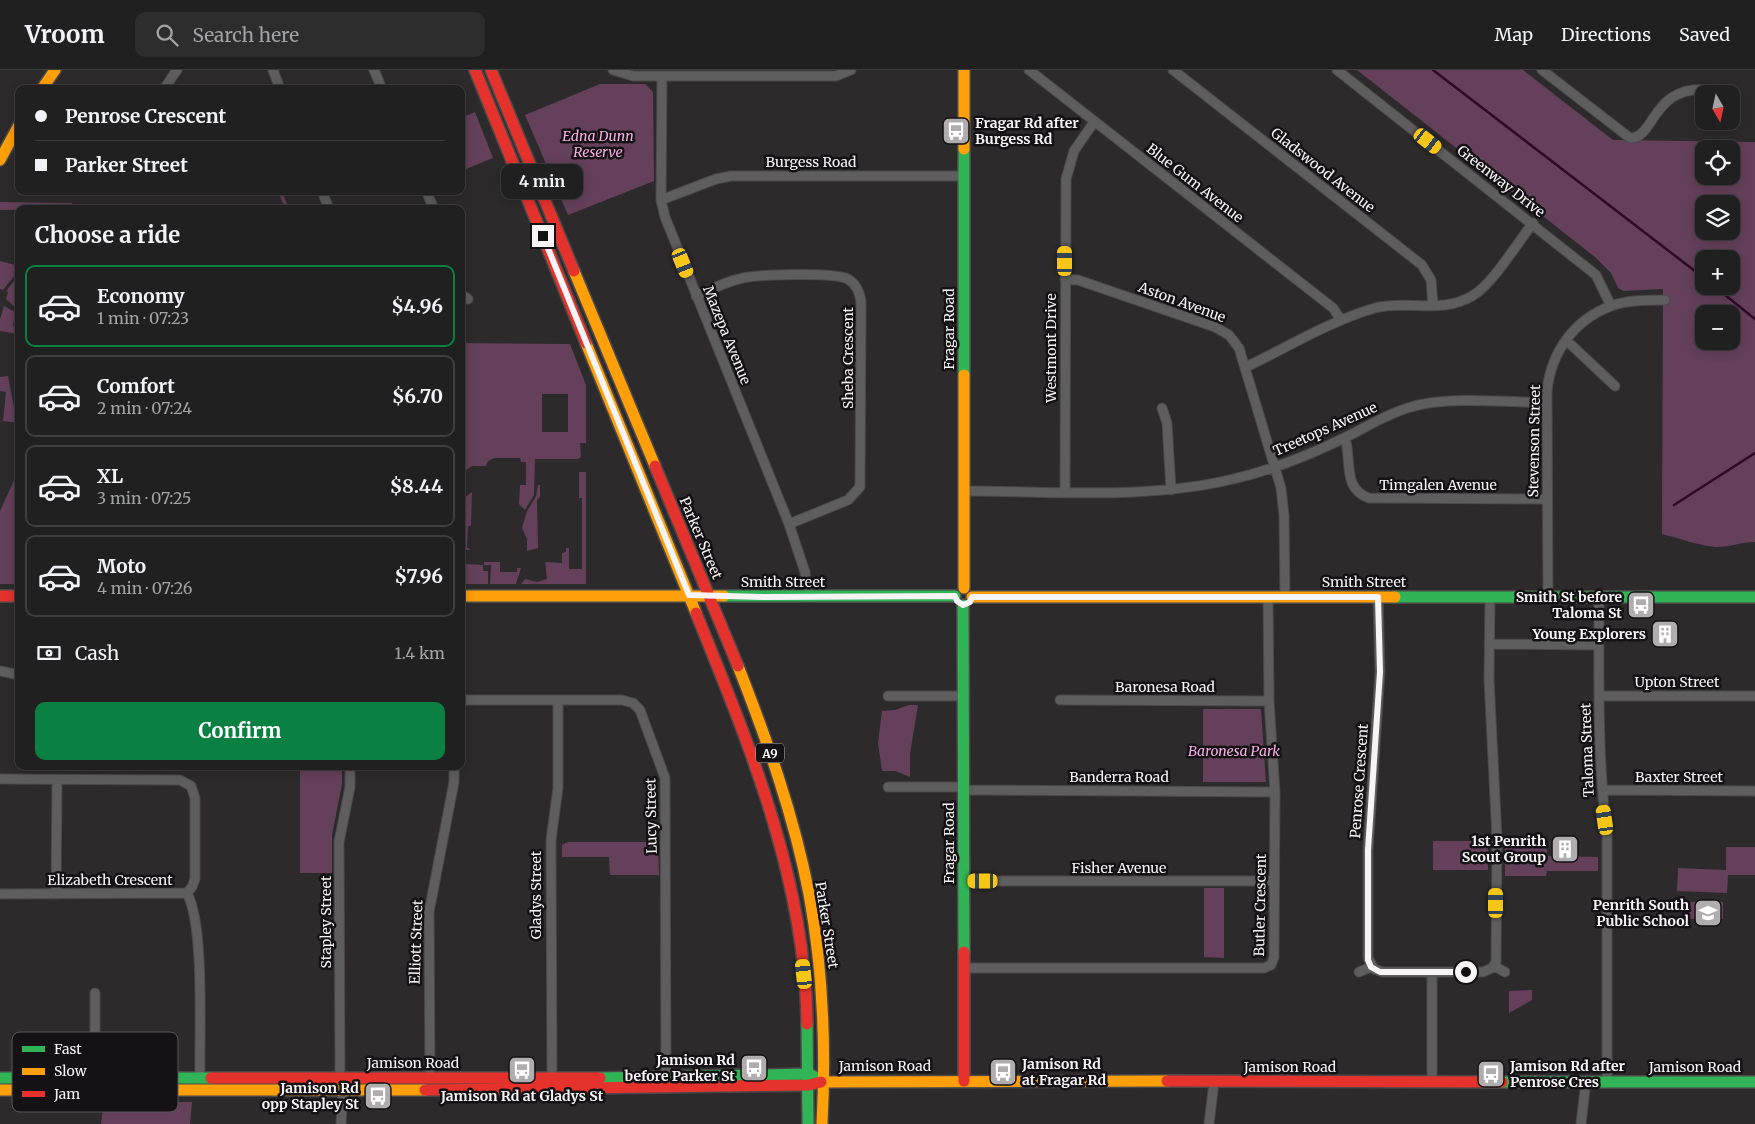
<!DOCTYPE html>
<meta charset="utf-8">
<style>
:root{--surface:#212020;--page:#2d2d2d;--text:#f1f3f6;--muted:#a2a3a5;--line:#3e3e3e;--accent:#0b8043}
body{margin:0;font-family:Merriweather,serif;background:var(--page);color:var(--text);height:100vh;display:flex;flex-direction:column;font-size:19px;white-space:nowrap}
*{box-sizing:border-box;margin:0}
p{font-size:16px;color:var(--muted)}
.icon{flex:none;width:28px;height:28px;fill:none;stroke:currentColor;stroke-width:2;stroke-linecap:round;stroke-linejoin:round}
.map{position:relative;flex:1;overflow:hidden}
.panel{position:absolute;left:15px;top:135px;width:450px;height:565px;display:flex;flex-direction:column;background:var(--surface);border-radius:10px;box-shadow:0 2px 12px #0003,0 0 0 1px var(--line)}
.panel>*{flex:none}
.top-card{position:absolute;left:15px;top:15px;width:450px;height:110px;border-radius:10px;box-shadow:0 2px 12px #0003,0 0 0 1px var(--line);display:grid;align-content:center;height:110px;padding:0 20px;background:var(--surface)}
.needle{width:32px;rotate:171deg}
.fabs{position:absolute;left:1695px;top:15px;display:grid;gap:10px}
.fabs a{display:grid;place-items:center;width:45px;height:45px;border-radius:10px;background:var(--surface);box-shadow:0 2px 12px #0003,0 0 0 1px var(--line);font-size:25px}
.end{position:absolute;width:22px;height:22px;margin:-11px;border:6px solid #f6f4f5;background:#111;box-shadow:0 0 0 2px #111}
.from{border-radius:50%}
.bubble{position:absolute;height:35px;border-radius:10px;background:var(--surface);box-shadow:0 2px 12px #0003,0 0 0 1px var(--line);font-size:16px;font-weight:700;line-height:35px;text-align:center}
.car{position:absolute;width:15px;height:30px;margin:-15px -8px;border-radius:6px;box-shadow:0 0 4px 1px #0007;background:linear-gradient(#f5c518 24%,#345 0 40%,#f5c518 0 76%,#345 0 86%,#f5c518 0)}
.top-card b{display:flex;align-items:center;gap:18px;height:48px;font-size:19px}
.top-card b+b{border-top:1px solid var(--line)}
.top-card i{width:12px;height:12px;background:var(--text)}
ul{padding:0;list-style:none}
li{display:flex;align-items:center;gap:15px;height:82px;margin:0 10px 8px;padding:0 10px;border:2px solid var(--line);border-radius:10px}
li div{flex:1}
li b{display:block;font-size:19px}
li em{font-style:normal;font-weight:700}
li.selected{border-color:var(--accent)}
li>.icon{width:45px;height:45px;stroke-width:1.5}
h2{padding:0 20px;font-size:22px;line-height:60px}
.pay{display:flex;align-items:center;gap:12px;height:55px;padding:0 20px;font-size:19px}
.pay p{margin-inline-start:auto}
.primary-button{display:flex;gap:10px;margin-top:auto;padding:10px 20px}
.primary-button a{flex:1;height:58px;border-radius:10px;background:var(--accent);color:#fff;font-size:20px;font-weight:700;line-height:58px;text-align:center}
header{display:flex;align-items:center;gap:30px;box-sizing:border-box;height:70px;padding:0 25px;background:var(--surface);border-bottom:1px solid var(--line)}
header strong{font-size:24px}
nav{display:flex;gap:28px;margin-inline-start:auto;font-size:18px}
.search{width:350px;height:45px;background:var(--page);display:flex;align-items:center;gap:12px;box-sizing:border-box;padding:0 18px;border-radius:10px;color:var(--muted);font-size:19px}
.map>svg:first-child{display:block}
.green{fill:#64405a;fill-rule:evenodd}
.lines{fill:none;stroke-linecap:round;stroke-linejoin:round}
.stream{stroke:#2e0a26;stroke-width:2.5}
.street-casing{stroke:#4a4849;stroke-width:11}
.fast-casing{stroke:#4a4849;stroke-width:14}
.slow-casing{stroke:#4a4849;stroke-width:14}
.jam-casing{stroke:#4a4849;stroke-width:14}
.street{stroke:#5f5e5f;stroke-width:9}
.fast{stroke:#30b455;stroke-width:11}
.slow{stroke:#ff9f0a;stroke-width:11}
.jam{stroke:#e5322d;stroke-width:11}
.route{stroke:#f6f4f5;stroke-width:6}
.labels{text-anchor:middle;dominant-baseline:central;stroke-width:5;stroke-linejoin:round;paint-order:stroke}
.shield{fill:#141214;stroke:#b2b0b2;stroke-width:1}
.shield-label{font-size:12px;font-weight:bold;fill:#f6f4f5}
.poi-label{font-size:14px;font-weight:bold;fill:#f6f4f5;stroke:#141214;text-anchor:end}
.park-label{font-size:14px;font-style:italic;fill:#f8b0e3;stroke:#141214}
.street-label{font-size:14px;fill:#f6f4f5;stroke:#141214}
.key{fill:#141214;stroke:#585658;stroke-width:1}
.key-label{font-size:14px;fill:#f6f4f5}
</style>
<header>
<strong>Vroom</strong>
<div class="search"><svg class="icon" aria-label="search" viewBox="0 0 24 24"><circle cx="10" cy="10" r="6"/><path d="M15 15l6 6"/></svg>Search here</div>
<nav><a>Map</a><a>Directions</a><a>Saved</a></nav>
</header>
<div class="map">
<svg width="1755" height="1054" viewBox="0 0 1755 1054">
<rect width="100%" height="100%" fill="#2c2a2b"/>
<path class="green" d="M1357,0H1523L1613,70L1755,72V472C1741,472 1731,477 1716,477C1699,476 1679,468 1662,464L1663,219L1624,221L1618,218L1611,203L1595,187ZM1704,79H1731V106H1704ZM1704,134H1731V161H1704ZM1704,189H1731V216H1704ZM1704,244H1731V271H1704Z
M600,14H645L653,22L654,111L568,145L525,45Z
M475,42L493,88L461,101V48Z
M278,121H282L289,139H145V134H283Z
M0,132L72,133L73,139L0,140Z
M0,191L19,196V200L3,220L0,219Z
M19,205V241L6,229L8,222L6,221Z
M4,236L15,242L13,256L19,255V264L0,261V249Z
M461,273L570,274L586,315V373H580L581,387L578,389H535L534,425L525,440L519,434L520,415H526V392H521L520,388H494L488,391L486,396H472L465,401L461,418ZM542,324H568V362H542Z
M8,306L15,343L19,342V353L3,351L6,322L0,321V307Z
M19,399V514H0V441Z
M579,402H586V514H521L525,509L537,512L547,509L545,490V492L562,493V483L566,482V478H569V499H582V428H579Z
M538,415H540V427L537,430L538,478L527,481V469L522,458L527,441L536,426Z
M472,422L471,456H468L467,477L471,480H466V494L483,495V501H488V514H461L464,480H461L464,428Z
M484,492H500V502H517V498H521L516,514H490L491,495H484Z
M909,635H918L910,684V707L895,701H882L878,673L882,641L895,640Z
M1203,639H1261L1266,712H1203Z
M300,696H342V714L332,765V803H300Z
M1433,771H1488V800H1433Z
M568,772H654L658,777L659,805H610L609,787H562V775Z
M1505,772H1546L1547,786L1598,787V801H1547L1546,806H1505Z
M1726,777H1755V805H1728L1727,823L1677,821L1678,798L1726,800Z
M1204,818H1224V888L1204,887Z
M1688,832H1723V849H1688Z
M1532,920V930L1509,943V921Z
M192,1032L190,1054H101L104,1033Z"/>
<g class="lines">
<path class="stream" d="M1433,0L1704,208
M1714,216L1755,249
M1674,435L1755,383"/>
<g class="street-casing">
<path id="street" d="M273,0L280,19
M374,0L382,19
M613,0L633,6H836L851,0
M1029,0L1333,238L1341,250
M1173,0L1422,195L1431,210L1433,235
M1337,0L1596,205L1611,236
M1542,0L1630,68C1656,68 1651,14 1710,20
M662,6L661,130L665,147L789,454L805,502L808,527
M164,19L177,0
M322,121L329,139
M426,121L434,139
M661,130L716,109L731,106H964
M1065,209L1078,210L1215,257L1229,265L1239,278L1281,418L1284,445L1285,527
M461,224L468,229
M696,226C710,220 725,212 739,209C757,204 833,202 848,209C856,214 860,223 861,232L860,417L848,430L789,454
M1566,270L1615,316
M1246,297C1288,277 1330,251 1375,238C1406,230 1443,244 1472,226C1492,215 1518,172 1533,153
M1162,338L1167,353L1171,420
M1345,368C1352,390 1342,419 1369,428L1546,429
M964,421C1052,421 1147,430 1233,409C1272,400 1310,385 1346,367C1367,357 1388,343 1411,337C1446,326 1509,332 1547,333
M1065,421L1066,109L1074,81L1094,52
M1378,527L1380,602L1368,780V888L1374,899L1383,902H1483L1492,898L1496,892L1497,768L1489,609L1490,527
M1548,527L1547,321C1551,282 1574,250 1611,236C1628,230 1647,230 1665,230
M1599,527C1599,606 1597,687 1607,765V1012
M1490,574L1599,575
M0,601L19,605
M888,626H963
M1599,626H1755
M461,630H622L633,633L640,640L665,708L666,1008
M1060,630L1269,631
M0,709L180,710L191,716L195,728V809L192,817L187,823L0,824
M888,717H963
M963,720L1275,722
M1603,720L1755,721
M964,811H1274
M187,823C205,856 199,966 200,1008
M56,824L57,710
M1494,896L1505,902
M964,898H1264L1271,895L1274,887L1275,722L1269,631L1268,527
M1359,902L1371,897
M1432,902V1012
M95,923V1008
M430,1008L429,842L454,712V696
M552,1008L551,770L558,718V630
M341,1054L343,1024L340,1004L339,772L350,717V696
M1209,1054L1214,1012
M1581,1054L1586,1011"/>
</g>
<g class="fast-casing">
<path id="fast" d="M964,79V305
M724,526H955
M1395,527H1755
M963,535L964,882
M807,954L808,1054
M0,1008H211
M600,1008L809,1004L817,1008
M1502,1012H1755"/>
</g>
<g class="slow-casing">
<path id="slow" d="M964,0V79
M42,19L55,0
M0,90L19,55
M574,201L655,396
M586,273L696,543
M964,305V518
M461,526H724
M972,527H1395
M738,596C767,670 794,746 809,824C823,900 826,977 822,1054
M821,1012L1167,1011
M0,1020H425"/>
</g>
<g class="jam-casing">
<path id="jam" d="M475,0L586,273
M491,0L574,201
M655,396L738,596
M0,526H19
M696,543C749,674 806,811 807,954
M964,882V1011
M211,1008H600
M1167,1011L1502,1012
M425,1020L809,1015L821,1012"/>
</g>
<use href="#street" class="street"/>
<use href="#fast" class="fast"/>
<use href="#slow" class="slow"/>
<use href="#jam" class="jam"/>
</g>
<g class="lines">
<path class="route" d="M543,166L689,525L763,527L955,526L957,531L963,535L970,532L972,527H1378L1380,602L1368,780V890L1371,897L1380,902H1466"/>
</g>
<defs>
<g id="bus-square" transform="scale(1.4375)"><rect x="-9" y="-9" width="18" height="18" rx="4" fill="#afadae" stroke="#141214"/><path d="M-5-6H5V4H4V6H2V4H-2V6H-4V4H-5ZM-3.5-4V0h7V-4ZM-3.5 1.2v1.5H-2V1.2ZM2 1.2v1.5H3.5V1.2Z" fill="#fff"/></g>
<g id="building-square" transform="scale(1.4375)"><rect x="-9" y="-9" width="18" height="18" rx="4" fill="#afadae" stroke="#141214"/><path d="M-4-6H4V6H1V3H-1V6H-4ZM-2.5-4.3h1.7v1.8h-1.7ZM.8-4.3h1.7v1.8H.8ZM-2.5-1h1.7V.8h-1.7ZM.8-1h1.7V.8H.8Z" fill="#fff"/></g>
<g id="school-square" transform="scale(1.4375)"><rect x="-9" y="-9" width="18" height="18" rx="4" fill="#afadae" stroke="#141214"/><path d="M0-5L7-2L0 1L-7-2ZM-4 1L0 2.5L4 1V4Q0 6-4 4Z" fill="#fff"/></g>
</defs>
<g fill-rule="evenodd">
<use href="#bus-square" x="956" y="61"/>
<use href="#bus-square" x="1641" y="535"/>
<use href="#building-square" x="1665" y="564"/>
<use href="#building-square" x="1565" y="779"/>
<use href="#school-square" x="1708" y="843"/>
<use href="#bus-square" x="754" y="998"/>
<use href="#bus-square" x="522" y="1000"/>
<use href="#bus-square" x="1003" y="1002"/>
<use href="#bus-square" x="1491" y="1004"/>
<use href="#bus-square" x="378" y="1026"/>
</g>
<g class="labels">
<rect class="shield" x="756" y="673.5" width="28" height="19" rx="4"/>
<g class="shield-label">
<text x="770" y="683">A9</text>
</g>
<g class="poi-label">
<text x="975" y="53" text-anchor="start">Fragar Rd after<tspan x="975" dy="16">Burgess Rd</tspan></text>
<text x="1622" y="527">Smith St before<tspan x="1622" dy="16">Taloma St</tspan></text>
<text x="1646" y="564">Young Explorers</text>
<text x="1546" y="771">1st Penrith<tspan x="1546" dy="16">Scout Group</tspan></text>
<text x="1689" y="835">Penrith South<tspan x="1689" dy="16">Public School</tspan></text>
<text x="735" y="990">Jamison Rd<tspan x="735" dy="16">before Parker St</tspan></text>
<text x="1022" y="994" text-anchor="start">Jamison Rd<tspan x="1022" dy="16">at Fragar Rd</tspan></text>
<text x="1510" y="996" text-anchor="start">Jamison Rd after<tspan x="1510" dy="16">Penrose Cres</tspan></text>
<text x="359" y="1018">Jamison Rd<tspan x="359" dy="16">opp Stapley St</tspan></text>
<text x="522" y="1026" text-anchor="middle">Jamison Rd at Gladys St</text>
</g>
<g class="park-label">
<text x="598" y="66">Edna Dunn<tspan x="598" dy="16">Reserve</tspan></text>
<text x="1234" y="681">Baronesa Park</text>
</g>
<g class="street-label">
<text x="811" y="92">Burgess Road</text>
<text transform="translate(1323 100) rotate(38)">Gladswood Avenue</text>
<text transform="translate(1501 111) rotate(38)">Greenway Drive</text>
<text transform="translate(1195 113) rotate(38)">Blue Gum Avenue</text>
<text transform="translate(1182 232) rotate(20)">Aston Avenue</text>
<text transform="translate(949 259) rotate(-90)">Fragar Road</text>
<text transform="translate(727 265) rotate(68)">Mazepa Avenue</text>
<text transform="translate(1051 278) rotate(-90)">Westmont Drive</text>
<text transform="translate(848 288) rotate(-90)">Sheba Crescent</text>
<text transform="translate(1325 359) rotate(-24)">Treetops Avenue</text>
<text transform="translate(1534 371) rotate(-89)">Stevenson Street</text>
<text x="1438" y="415">Timgalen Avenue</text>
<text transform="translate(701 468) rotate(67)">Parker Street</text>
<text x="783" y="512">Smith Street</text>
<text x="1364" y="512">Smith Street</text>
<text x="1677" y="612">Upton Street</text>
<text x="1165" y="617">Baronesa Road</text>
<text transform="translate(1587 680) rotate(-92)">Taloma Street</text>
<text x="1119" y="707">Banderra Road</text>
<text x="1679" y="707">Baxter Street</text>
<text transform="translate(1359 711) rotate(-86)">Penrose Crescent</text>
<text transform="translate(651 746) rotate(-91)">Lucy Street</text>
<text transform="translate(949 773) rotate(-90)">Fragar Road</text>
<text x="1119" y="798">Fisher Avenue</text>
<text x="110" y="810">Elizabeth Crescent</text>
<text transform="translate(536 825) rotate(-90)">Gladys Street</text>
<text transform="translate(1260 835) rotate(-89)">Butler Crescent</text>
<text transform="translate(326 852) rotate(-90)">Stapley Street</text>
<text transform="translate(827 855) rotate(81)">Parker Street</text>
<text transform="translate(416 872) rotate(-88)">Elliott Street</text>
<text x="413" y="993">Jamison Road</text>
<text x="885" y="996">Jamison Road</text>
<text x="1290" y="997">Jamison Road</text>
<text x="1695" y="997">Jamison Road</text>
</g>
</g>
<rect x="12" y="962" width="166" height="80" rx="8" class="key"/>
<rect x="22" y="976" width="23" height="6" fill="#30b455"/>
<rect x="22" y="998" width="23" height="7" fill="#ff9f0a"/>
<rect x="22" y="1021" width="23" height="6" fill="#e5322d"/>
<g class="key-label">
<text x="54" y="984">Fast</text>
<text x="54" y="1006">Slow</text>
<text x="54" y="1029">Jam</text>
</g>
</svg>
<div class="fabs">
<a><svg class="needle" viewBox="-14 -14 28 28"><path d="M0-13l5 13h-10z" fill="#e53935"/><path d="M0 13l5-13h-10z" fill="#a2a3a5"/></svg></a>
<a><svg class="icon" aria-label="locate" viewBox="0 0 24 24"><circle cx="12" cy="12" r="6"/><path d="M12 2v4M12 18v4M2 12h4M18 12h4"/></svg></a>
<a><svg class="icon" aria-label="layers" viewBox="0 0 24 24"><path d="M12 4l9 5-9 5-9-5zM3 14l9 5 9-5"/></svg></a>
<a>+</a>
<a>−</a>
</div>
<i class="end from" style="left:1466px;top:902px"></i>
<i class="end" style="left:543px;top:166px"></i>
<div class="bubble" style="left:501px;top:94px;width:82px">4 min</div>
<i class="car" style="left:1428px;top:71px;rotate:128deg"></i>
<i class="car" style="left:1065px;top:191px;rotate:0deg"></i>
<i class="car" style="left:683px;top:193px;rotate:158deg"></i>
<i class="car" style="left:1605px;top:750px;rotate:352deg"></i>
<i class="car" style="left:983px;top:811px;rotate:270deg"></i>
<i class="car" style="left:1496px;top:833px;rotate:0deg"></i>
<i class="car" style="left:804px;top:904px;rotate:354deg"></i>
<div class="top-card">
<b><i class="from"></i>Penrose Crescent</b>
<b><i></i>Parker Street</b>
</div>
<section class="panel">
<h2>Choose a ride</h2>
<ul>
<li class="selected"><svg class="icon" aria-label="car" viewBox="0 0 24 24"><path d="M5 17H2v-5l4-1 3-4h7l3 4 3 1v5h-3M9 17h6M6 11h13"/><circle cx="7" cy="17" r="2"/><circle cx="17" cy="17" r="2"/></svg><div><b>Economy</b><p>1 min · 07:23</p></div><em>$4.96</em></li>
<li><svg class="icon" aria-label="car" viewBox="0 0 24 24"><path d="M5 17H2v-5l4-1 3-4h7l3 4 3 1v5h-3M9 17h6M6 11h13"/><circle cx="7" cy="17" r="2"/><circle cx="17" cy="17" r="2"/></svg><div><b>Comfort</b><p>2 min · 07:24</p></div><em>$6.70</em></li>
<li><svg class="icon" aria-label="car" viewBox="0 0 24 24"><path d="M5 17H2v-5l4-1 3-4h7l3 4 3 1v5h-3M9 17h6M6 11h13"/><circle cx="7" cy="17" r="2"/><circle cx="17" cy="17" r="2"/></svg><div><b>XL</b><p>3 min · 07:25</p></div><em>$8.44</em></li>
<li><svg class="icon" aria-label="car" viewBox="0 0 24 24"><path d="M5 17H2v-5l4-1 3-4h7l3 4 3 1v5h-3M9 17h6M6 11h13"/><circle cx="7" cy="17" r="2"/><circle cx="17" cy="17" r="2"/></svg><div><b>Moto</b><p>4 min · 07:26</p></div><em>$7.96</em></li>
</ul>
<div class="pay"><svg class="icon" aria-label="cash" viewBox="0 0 24 24"><path d="M3 7h18v10H3z"/><circle cx="12" cy="12" r="2"/></svg>Cash<p>1.4 km</p></div>
<div class="primary-button"><a>Confirm</a></div>
</section>
</div>
